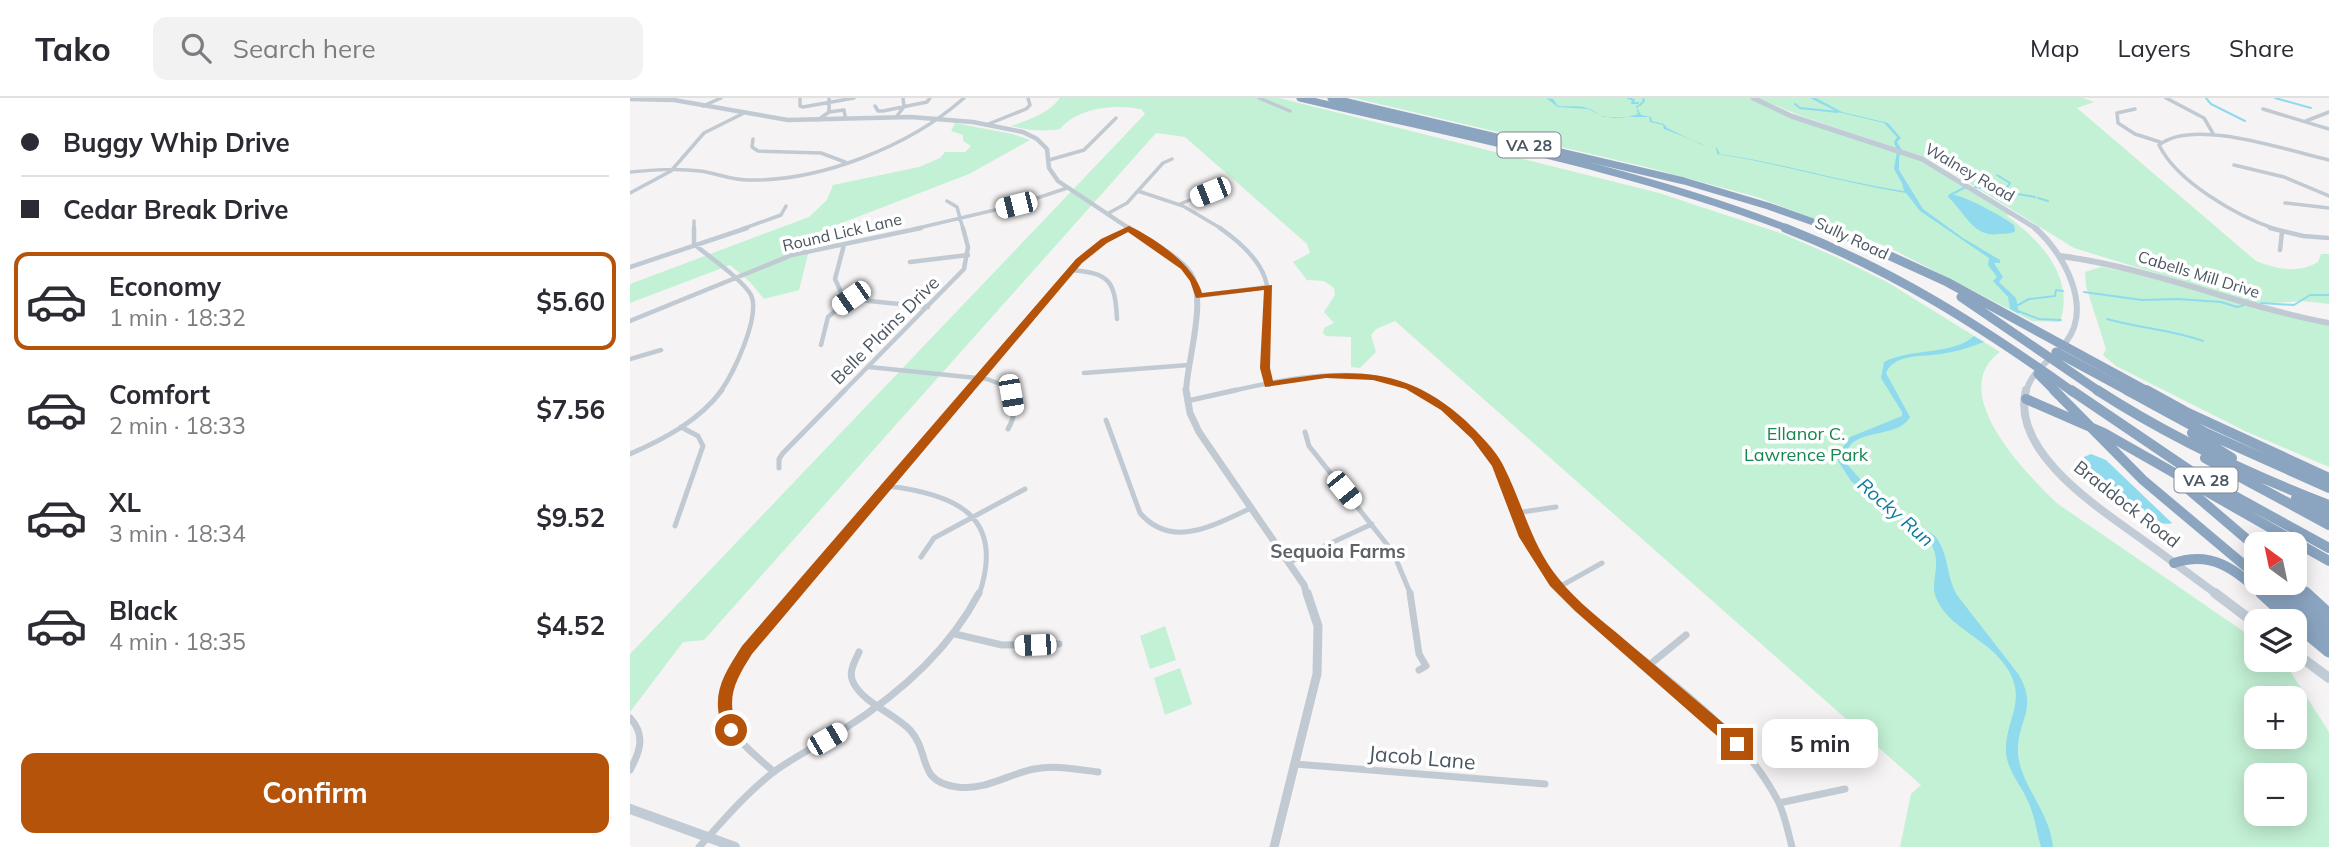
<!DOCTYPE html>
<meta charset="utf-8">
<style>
:root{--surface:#fff;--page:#f2f2f3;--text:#2b2b33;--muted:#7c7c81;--line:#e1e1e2;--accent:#b45309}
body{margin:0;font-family:Mulish,sans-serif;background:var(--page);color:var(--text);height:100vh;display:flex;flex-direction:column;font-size:26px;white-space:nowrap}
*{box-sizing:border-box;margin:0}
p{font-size:23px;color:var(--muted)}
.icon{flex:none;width:38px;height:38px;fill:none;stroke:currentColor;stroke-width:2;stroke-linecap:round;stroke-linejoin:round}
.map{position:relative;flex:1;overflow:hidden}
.side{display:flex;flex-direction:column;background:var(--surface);width:630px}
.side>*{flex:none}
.banner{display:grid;align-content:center;height:154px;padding:0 21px;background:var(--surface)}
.needle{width:46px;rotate:327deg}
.tools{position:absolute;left:1614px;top:434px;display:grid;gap:14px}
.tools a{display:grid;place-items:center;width:63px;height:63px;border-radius:14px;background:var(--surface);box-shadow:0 4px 18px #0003;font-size:35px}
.end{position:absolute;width:32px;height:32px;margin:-16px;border:9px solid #b45309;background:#fff;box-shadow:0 0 0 4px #fff}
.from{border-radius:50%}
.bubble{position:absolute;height:49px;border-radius:14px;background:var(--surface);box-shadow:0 4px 18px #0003;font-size:23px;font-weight:700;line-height:49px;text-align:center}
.car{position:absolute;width:21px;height:42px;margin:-21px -10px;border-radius:9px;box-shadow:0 0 5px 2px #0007;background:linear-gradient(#fff 24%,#345 0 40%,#fff 0 76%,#345 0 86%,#fff 0)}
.banner b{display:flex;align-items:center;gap:24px;height:66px;font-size:26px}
.banner b+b{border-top:2px solid var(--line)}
.banner i{width:18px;height:18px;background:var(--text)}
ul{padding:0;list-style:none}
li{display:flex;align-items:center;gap:21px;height:98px;margin:0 14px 10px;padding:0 7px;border:4px solid transparent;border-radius:14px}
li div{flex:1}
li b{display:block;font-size:26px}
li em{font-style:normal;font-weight:700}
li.current{border-color:var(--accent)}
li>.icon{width:63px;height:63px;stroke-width:1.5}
.primary-button{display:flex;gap:14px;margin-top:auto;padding:14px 21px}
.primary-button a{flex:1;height:80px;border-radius:14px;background:var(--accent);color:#fff;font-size:28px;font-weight:700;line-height:80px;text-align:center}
header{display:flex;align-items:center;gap:42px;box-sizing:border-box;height:98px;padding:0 35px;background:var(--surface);border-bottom:2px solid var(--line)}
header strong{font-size:33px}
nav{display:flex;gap:38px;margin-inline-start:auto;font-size:24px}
.search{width:490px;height:63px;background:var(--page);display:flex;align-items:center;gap:18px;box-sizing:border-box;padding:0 24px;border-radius:14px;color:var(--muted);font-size:26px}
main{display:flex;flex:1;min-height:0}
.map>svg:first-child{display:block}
.green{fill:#c3f1d5;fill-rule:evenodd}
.water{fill:#90daee}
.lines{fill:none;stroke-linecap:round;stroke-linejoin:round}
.stream{stroke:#90daee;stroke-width:2}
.minor-far3{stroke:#c1cad2;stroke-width:3.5}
.minor-far2{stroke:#c1cad2;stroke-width:4.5}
.minor-far1{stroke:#c1cad2;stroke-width:5}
.minor{stroke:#c1cad2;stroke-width:7}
.tertiary-far3{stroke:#c1cad2;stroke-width:4.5}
.tertiary-far2{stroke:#c1cad2;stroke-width:6}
.tertiary-far1{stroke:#c1cad2;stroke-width:7}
.tertiary{stroke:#c1cad2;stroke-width:9}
.secondary-far3{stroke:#c1cbd6;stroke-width:5}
.secondary-far2{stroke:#c1cbd6;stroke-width:6}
.secondary-far1{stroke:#c1cbd6;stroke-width:8}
.secondary{stroke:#c1cbd6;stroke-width:10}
.motorway-far3{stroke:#8ba5c1;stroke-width:7}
.motorway-far2{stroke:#8ba5c1;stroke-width:9}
.motorway-far1{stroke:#8ba5c1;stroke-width:10}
.motorway{stroke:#8ba5c1;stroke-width:13}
.route{fill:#b45309}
.labels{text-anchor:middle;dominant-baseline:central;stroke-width:7;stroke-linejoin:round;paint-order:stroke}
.shield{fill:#fff;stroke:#808990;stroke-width:2}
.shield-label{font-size:16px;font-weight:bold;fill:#4a5661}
.far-street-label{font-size:16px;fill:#4a5661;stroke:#fff}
.street-label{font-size:18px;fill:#4a5661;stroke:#fff}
.park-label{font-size:18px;fill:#17864f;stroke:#fff}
.water-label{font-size:19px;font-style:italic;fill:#0c7c9b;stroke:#fff}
.neighbourhood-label{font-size:19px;font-weight:bold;fill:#5f6368;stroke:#fff}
.near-street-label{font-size:21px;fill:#4a5661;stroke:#fff}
</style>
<header>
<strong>Tako</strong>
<div class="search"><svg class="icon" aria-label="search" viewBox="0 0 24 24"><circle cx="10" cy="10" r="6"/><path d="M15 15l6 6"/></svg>Search here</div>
<nav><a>Map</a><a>Layers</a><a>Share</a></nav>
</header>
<main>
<section class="side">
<div class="banner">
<b><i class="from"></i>Buggy Whip Drive</b>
<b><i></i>Cedar Break Drive</b>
</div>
<ul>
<li class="current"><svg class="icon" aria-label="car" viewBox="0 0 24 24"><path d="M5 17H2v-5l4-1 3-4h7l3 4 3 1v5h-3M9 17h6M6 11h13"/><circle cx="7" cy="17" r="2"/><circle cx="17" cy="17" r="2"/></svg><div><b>Economy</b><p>1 min · 18:32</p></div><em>$5.60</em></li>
<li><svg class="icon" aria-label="car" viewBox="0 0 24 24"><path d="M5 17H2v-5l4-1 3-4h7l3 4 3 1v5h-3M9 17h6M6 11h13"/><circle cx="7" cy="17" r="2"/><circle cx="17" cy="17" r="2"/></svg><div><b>Comfort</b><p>2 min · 18:33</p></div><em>$7.56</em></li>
<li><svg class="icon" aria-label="car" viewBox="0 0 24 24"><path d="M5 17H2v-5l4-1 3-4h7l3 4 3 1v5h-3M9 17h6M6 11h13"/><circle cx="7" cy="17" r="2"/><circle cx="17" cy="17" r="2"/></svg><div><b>XL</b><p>3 min · 18:34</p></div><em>$9.52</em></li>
<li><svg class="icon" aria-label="car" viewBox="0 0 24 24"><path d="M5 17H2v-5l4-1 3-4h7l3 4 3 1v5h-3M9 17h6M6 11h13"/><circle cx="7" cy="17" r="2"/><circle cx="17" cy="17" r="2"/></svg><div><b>Black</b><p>4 min · 18:35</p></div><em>$4.52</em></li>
</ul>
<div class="primary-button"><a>Confirm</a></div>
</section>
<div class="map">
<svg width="1699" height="749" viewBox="0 0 1699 749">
<rect width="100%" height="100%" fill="#f5f3f3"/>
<path class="green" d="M430,0H649L1029,95L1153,136L1206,159L1257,184L1370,254C1315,294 1396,376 1428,406L1626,542V562H1653L1699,634V749H1270L1281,696L1291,687L765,223L746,231L741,237L746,254L730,270L721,269V239L696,238L693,235L694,230L704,225L694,214L705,197L704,190L694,183L677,182L663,164L680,155L677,146L555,39L526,35L74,542L53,544L0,614V556L515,16L511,11C485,6 448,9 430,31C413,34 398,32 381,28C400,22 420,14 430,0ZM1626,600H1664V639H1626ZM1626,677H1664V716H1626Z
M724,0H1120L1304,68L1382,116L1377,118C1411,143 1445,179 1430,224L1402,223L1258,149L1127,99L1016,69Z
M1127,0H1453L1464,4L1447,10L1626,163C1646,171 1668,176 1688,164L1691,156H1699V206L1673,203L1627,206L1444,150L1302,62L1174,19Z
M325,25L382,36L400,42L339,76L183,136L169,192L134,201L120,184L100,167L0,205V186L179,119L197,102L203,87L289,69L310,60L315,54H335L341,48L333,43V37L321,33Z
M1471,169L1516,177L1699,228V369L1615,333L1486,268L1473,257L1476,251L1456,188L1455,174Z
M535,528L546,562L520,571L510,538Z
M550,570L562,606L535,617L524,580Z"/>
<path class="water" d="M916,0L923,1L928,8C939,9 947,7 957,10C964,12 967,16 973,18C983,21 999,20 1008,16L1006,8L1011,6L1007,10L1011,17L1021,19L1022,23L1034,26L1037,30L1070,46L1087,50L1090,56C1152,65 1212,84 1274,93L1272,85L1264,71L1267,53L1264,44L1267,39L1254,25L1208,14L1180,0H1186L1212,14L1258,25L1271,40L1267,44L1272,52L1269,59V72L1293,111L1333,140L1370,162V165H1364L1373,179L1369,184L1386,200L1389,216L1380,211L1378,199L1363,183L1367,179L1358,167L1359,160L1290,113L1276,95C1213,85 1151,66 1087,56L1086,50C1067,46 1052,37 1034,31L1033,27L1020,24L1019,19H974L958,11L928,9Z
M1319,96C1330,95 1374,119 1384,127L1385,133C1379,137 1376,135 1369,136C1343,140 1335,114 1318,99Z
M1344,238L1354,244C1341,249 1325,254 1311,256C1293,259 1265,255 1256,275L1280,319C1266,344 1215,326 1215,364L1239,391L1305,438C1319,455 1316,478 1327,497L1389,577C1409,613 1386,622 1388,656C1391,688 1420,714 1423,749H1411C1407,736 1405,720 1400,708C1393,689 1378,675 1376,655C1374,626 1395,606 1381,577C1363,541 1322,534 1307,502C1297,483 1316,466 1298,441L1221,383L1208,363L1209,355L1220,339L1272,318V314L1251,280L1254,264C1280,250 1324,257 1344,238Z
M1461,356L1476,362L1542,425C1521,433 1467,382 1454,365V359Z"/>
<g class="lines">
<path class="stream" d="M998,0L1004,2L1002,5H1008
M1576,0L1581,6L1615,23
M1645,0L1681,10
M1165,6L1170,10L1208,14
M1010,7L1014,3L1013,0
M1367,77L1380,85L1375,92
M1345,89L1405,99
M1322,96L1336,89
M1408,100L1418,103
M1454,194L1512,202L1548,201L1591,204L1607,209L1614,207
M1631,205L1664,207L1680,197H1699
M1388,207L1399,201L1425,198L1426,192L1433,193
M1388,213L1409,221L1431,222
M1477,221C1509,230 1542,232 1573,243"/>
<path class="minor-far3" d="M170,0V8L173,9L224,0
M629,0L660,13
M1536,0L1574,20L1584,37
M73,8L91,0
M245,8L248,13H253L297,4L300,0
M1505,11L1487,15L1488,25L1505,36L1530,44
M1633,11L1699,31
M199,14L214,12L215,18
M266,19L274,9L273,0
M188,22L199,14V0
M1676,23L1699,14
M356,27L396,11L400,7L398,0
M123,41L122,49L128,53L191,55L215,64
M419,62L454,52L486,20
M1604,67L1654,79L1699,98
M0,74C23,72 47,70 70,73C86,75 101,82 117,82C190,84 280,48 334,0
M508,93L553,108L592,131
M0,95L41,73L74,35L112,16
M317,103L327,109L333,131
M1655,105L1699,110
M550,106L580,94
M477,116L497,105L533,65L542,61
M64,123V131
M112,131L151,117L156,108
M284,131L386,107L437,90
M1645,131C1607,118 1547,84 1529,47C1564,19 1658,53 1699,62"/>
<path class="minor-far2" d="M64,130V146C79,159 112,181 121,197C131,218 103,277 90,294
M590,130C670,186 623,214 639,287
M1640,130L1673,138L1699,140
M214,147L205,181L211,194L230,202L298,209
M1650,152L1652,134
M280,164L338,157
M0,169L117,130
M441,172C480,175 485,183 487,221
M569,198L638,189
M0,223L162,157L291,130
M191,247L198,219L221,200
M0,261L31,252
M239,269L357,281L373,287L379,294
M454,275L559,267
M213,294L334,171L338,149L333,130
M338,294L449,163L474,143L499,131
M598,294C660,280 730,264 790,294"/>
<path class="minor-far1" d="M378,292C386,306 386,317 378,331
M787,292C820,309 851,336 868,369C893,415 897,458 936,497
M557,303L606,292
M476,322L510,415C542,452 584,427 621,410
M675,334L679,348L763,454L781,497
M0,356C34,341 69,323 92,292
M149,370V361L153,355L215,292
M257,388C326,396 376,418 349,497
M886,415L926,409
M45,428L73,348L68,338L51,329
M291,459L304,440L395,391
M660,464L742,426
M929,489L972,465
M166,497L339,292"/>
<path class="minor" d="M780,495L789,556L796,568L789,572
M934,495C1004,563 1101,613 1148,703C1155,717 1158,734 1162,749
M325,536L372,547L429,546
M229,554C225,563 218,574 223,584C234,606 264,615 280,632C301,655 286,684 327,689C354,693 379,676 404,671C425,667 447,671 468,674
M1018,568L1056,537
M0,620C16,637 10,654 0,672
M665,666L915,686
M144,674C129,660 109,646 100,627C77,581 140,527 167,495
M1149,705L1215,691
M69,749C93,723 117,694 145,673C167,657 192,645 214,631C268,597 319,552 349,495"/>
<path class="tertiary-far3" d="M0,1L44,2L158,22L281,19L343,24L393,34L407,41L417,51L419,70L428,83L500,131"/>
<path class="tertiary-far2" d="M498,130C517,143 546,156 560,175C578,200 557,263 556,294
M1430,158C1522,170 1608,208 1699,225"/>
<path class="tertiary-far1" d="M556,292L560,315L569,334L674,487L677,497"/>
<path class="tertiary" d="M644,749L687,576L688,528L677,495"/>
<path class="secondary-far3" d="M1123,0L1161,18L1292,61L1407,131"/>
<path class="secondary-far2" d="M1396,294C1402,271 1422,262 1436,244C1463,209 1434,155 1405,130"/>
<path class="secondary-far1" d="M1396,292C1380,355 1472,412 1513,442C1538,460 1563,479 1588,497"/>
<path class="secondary" d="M1585,495L1626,526
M1664,554L1699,580
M0,711L105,749"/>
<path class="motorway-far3" d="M670,0C834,39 1002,70 1159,131
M701,0L1054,83L1138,108L1203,131"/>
<path class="motorway-far2" d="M1155,130C1263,172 1349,227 1443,294
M1199,130L1317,184L1519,294
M1331,199L1470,294
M1426,254L1500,294
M1408,276L1426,294"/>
<path class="motorway-far1" d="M1424,292L1513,382L1626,477
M1441,292L1568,378L1699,450
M1467,292C1540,339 1618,376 1699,407
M1497,292L1574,334L1699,390
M1516,292L1556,314L1699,380
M1396,301L1474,335L1699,463
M1562,335L1602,360
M1575,360L1699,427
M1558,391L1626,449
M1666,400L1699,418
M1544,465C1583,452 1605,472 1634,497
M1634,485L1648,497
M1664,485L1677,497"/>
<path class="motorway" d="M1632,495L1663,523
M1646,495L1699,539
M1675,495L1699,517
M1662,499L1699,528
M1664,524L1699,553"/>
</g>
<path class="route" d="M499,128C525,140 564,167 572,195L642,187L640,270L643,283C720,270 775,267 836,323C849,336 865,351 873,367C893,406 901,447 929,481C947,504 973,523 995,542C1034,575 1073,608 1112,641L1114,646L1112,651H1102L945,513L920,488L889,439L862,368L842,341L811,312L776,291L743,282L696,280L635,289L630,270L634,192L566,200L560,183L551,171L498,134L477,145L452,165L122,556C105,583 95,600 108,632L106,636H95C79,599 92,579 112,548L446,161L471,141Z"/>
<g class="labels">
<g class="shield">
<rect x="867.5" y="34.5" width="63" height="25" rx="5"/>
<rect x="1544.5" y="369.5" width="63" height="25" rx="5"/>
</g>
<g class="shield-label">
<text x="899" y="47">VA 28</text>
<text x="1576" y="382">VA 28</text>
</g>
<g class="far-street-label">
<text transform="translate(1340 74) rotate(30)">Walney Road</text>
<text transform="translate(212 134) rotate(-13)">Round Lick Lane</text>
<text transform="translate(1222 140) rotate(25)">Sully Road</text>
<text transform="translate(1569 176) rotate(17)">Cabells Mill Drive</text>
</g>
<g class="street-label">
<text transform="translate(255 232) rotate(-45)">Belle Plains Drive</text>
<text transform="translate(1497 406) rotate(38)">Braddock Road</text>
</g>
<g class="park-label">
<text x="1176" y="335">Ellanor C.<tspan x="1176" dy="21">Lawrence Park</tspan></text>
</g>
<g class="water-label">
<text transform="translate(1266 414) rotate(41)">Rocky Run</text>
</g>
<g class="neighbourhood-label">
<text x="708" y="453">Sequoia Farms</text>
</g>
<g class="near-street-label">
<text transform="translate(792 659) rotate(5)">Jacob Lane</text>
</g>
</g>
</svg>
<div class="tools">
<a><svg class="needle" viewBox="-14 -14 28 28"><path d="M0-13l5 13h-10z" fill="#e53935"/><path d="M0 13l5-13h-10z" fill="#7c7c81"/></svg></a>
<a><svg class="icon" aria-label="layers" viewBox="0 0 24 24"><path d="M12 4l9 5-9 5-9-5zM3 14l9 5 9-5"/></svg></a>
<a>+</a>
<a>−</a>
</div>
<i class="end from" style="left:101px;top:632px"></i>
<i class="end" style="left:1107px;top:646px"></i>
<div class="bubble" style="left:1132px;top:621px;width:116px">5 min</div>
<i class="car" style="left:580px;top:94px;rotate:248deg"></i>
<i class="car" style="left:386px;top:107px;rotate:256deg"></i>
<i class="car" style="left:221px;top:200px;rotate:235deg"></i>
<i class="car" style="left:381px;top:297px;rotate:170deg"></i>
<i class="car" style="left:714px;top:392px;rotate:141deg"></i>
<i class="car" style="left:405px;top:547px;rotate:268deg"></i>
<i class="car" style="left:197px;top:641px;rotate:60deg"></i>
</div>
</main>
